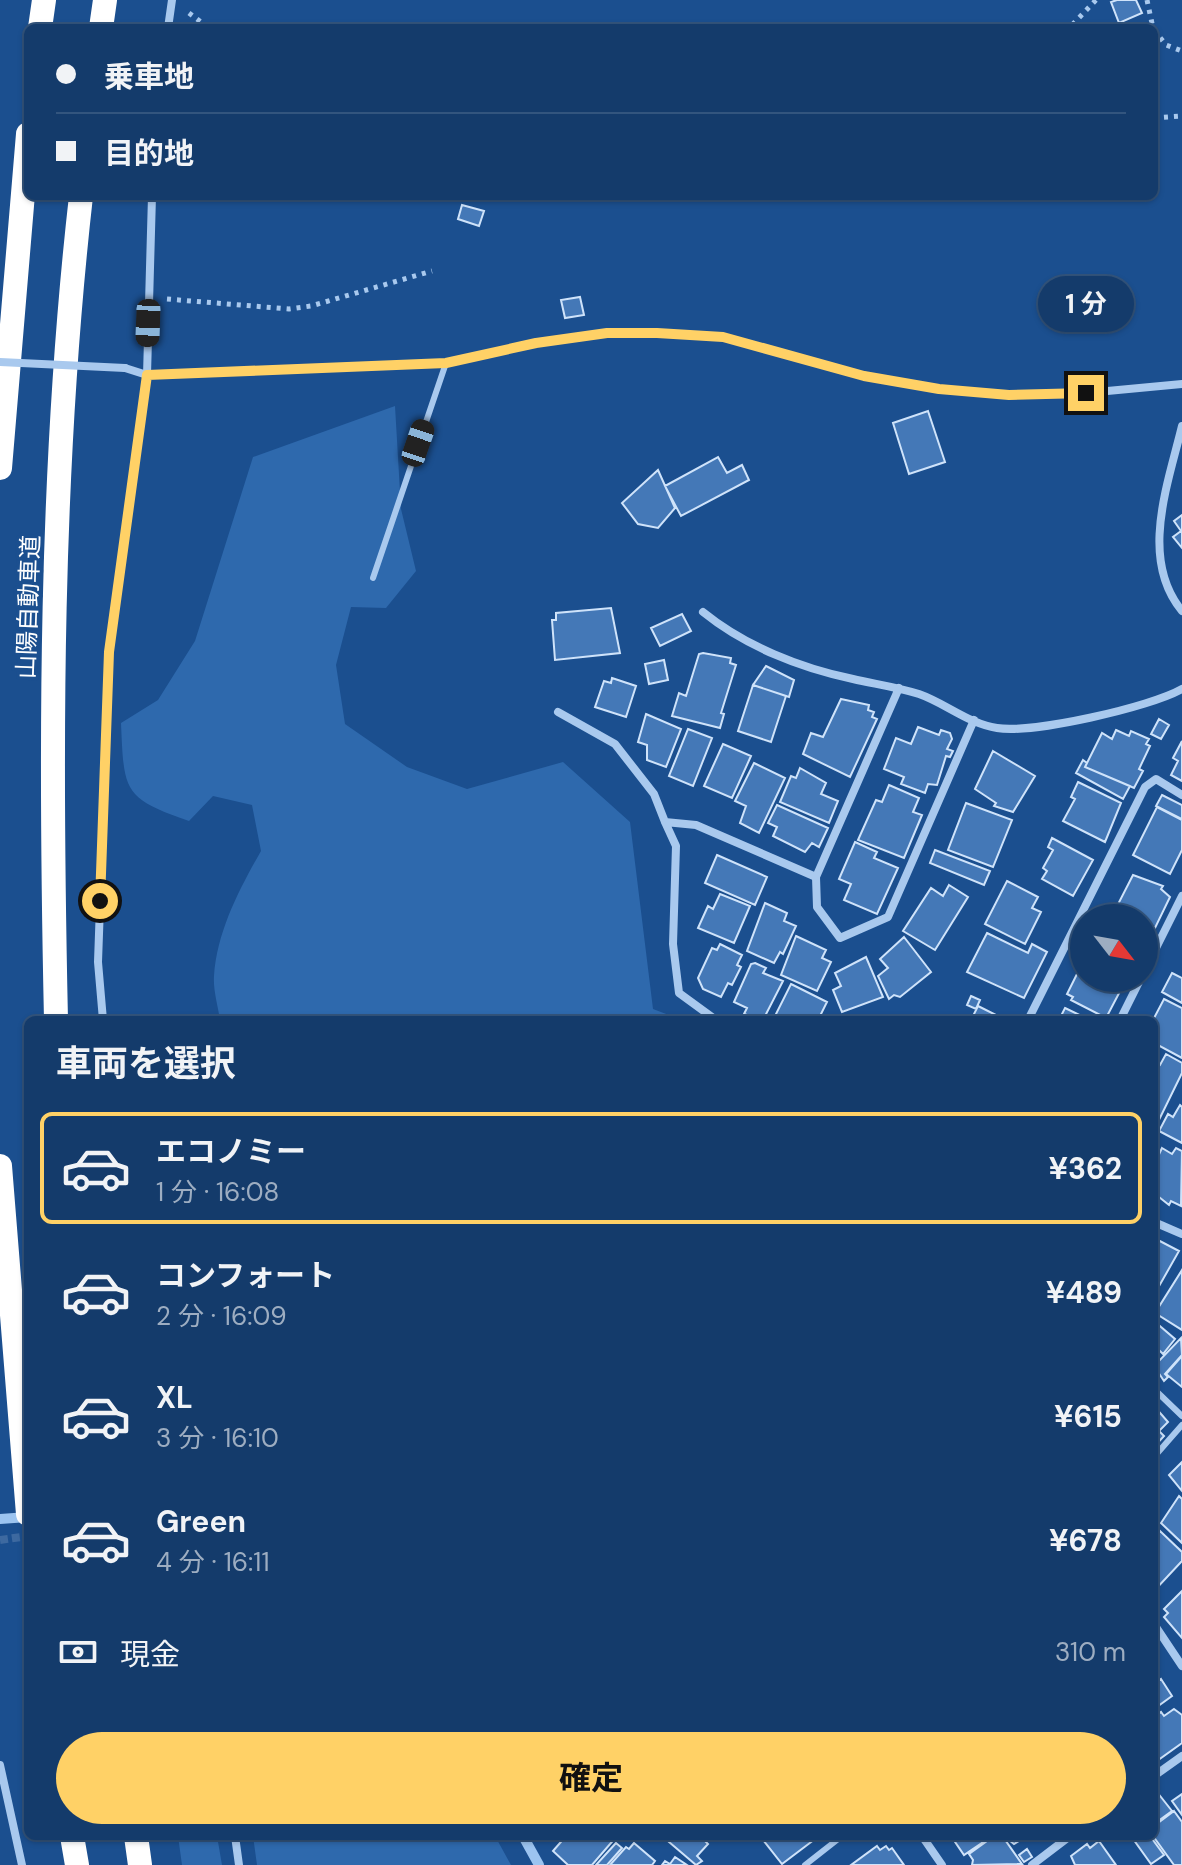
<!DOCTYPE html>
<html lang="ja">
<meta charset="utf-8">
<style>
:root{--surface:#143b6b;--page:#214673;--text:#f1f3f6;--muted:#9dadc1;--line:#33557e;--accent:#ffd166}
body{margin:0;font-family:"DM Sans","Noto Sans JP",sans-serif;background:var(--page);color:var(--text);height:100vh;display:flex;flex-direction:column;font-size:30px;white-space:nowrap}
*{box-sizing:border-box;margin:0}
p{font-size:26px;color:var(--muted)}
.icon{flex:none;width:44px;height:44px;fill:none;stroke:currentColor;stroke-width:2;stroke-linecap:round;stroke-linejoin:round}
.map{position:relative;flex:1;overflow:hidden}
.side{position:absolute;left:24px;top:1016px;width:1134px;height:824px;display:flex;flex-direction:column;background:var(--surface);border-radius:12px;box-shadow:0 2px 6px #0004,0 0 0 2px var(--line)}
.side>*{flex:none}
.hud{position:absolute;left:24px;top:24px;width:1134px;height:176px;border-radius:12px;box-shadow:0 2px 6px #0004,0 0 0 2px var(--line);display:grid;align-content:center;height:176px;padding:0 32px;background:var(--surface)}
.needle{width:52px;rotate:121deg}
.fabs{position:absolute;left:1070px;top:904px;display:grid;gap:16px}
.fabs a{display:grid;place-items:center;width:88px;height:88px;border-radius:50%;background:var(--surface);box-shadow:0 2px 6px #0004,0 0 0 2px var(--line);font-size:40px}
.end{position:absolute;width:36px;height:36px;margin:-18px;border:10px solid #ffd166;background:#111;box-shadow:0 0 0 4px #111}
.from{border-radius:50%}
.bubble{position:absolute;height:56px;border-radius:28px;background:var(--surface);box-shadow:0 2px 6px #0004,0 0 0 2px var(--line);font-size:26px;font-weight:700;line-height:56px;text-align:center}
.car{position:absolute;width:24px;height:48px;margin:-24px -12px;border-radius:10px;box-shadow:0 0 6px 2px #0007;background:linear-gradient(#222 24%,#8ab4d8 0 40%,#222 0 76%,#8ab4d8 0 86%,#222 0)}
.hud b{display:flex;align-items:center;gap:28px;height:76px;font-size:30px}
.hud b+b{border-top:2px solid var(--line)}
.hud i{width:20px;height:20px;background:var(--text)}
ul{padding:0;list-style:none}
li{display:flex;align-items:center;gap:24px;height:112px;margin:0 16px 12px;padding:0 16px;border:4px solid transparent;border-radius:12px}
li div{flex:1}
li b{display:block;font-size:30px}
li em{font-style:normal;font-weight:700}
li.active{border-color:var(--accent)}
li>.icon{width:72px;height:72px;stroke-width:1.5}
h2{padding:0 32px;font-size:36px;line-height:96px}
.pay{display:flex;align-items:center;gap:20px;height:88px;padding:0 32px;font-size:30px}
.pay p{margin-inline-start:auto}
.cta{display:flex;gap:16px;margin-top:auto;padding:16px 32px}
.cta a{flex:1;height:92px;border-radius:48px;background:var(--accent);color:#111;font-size:32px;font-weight:700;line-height:92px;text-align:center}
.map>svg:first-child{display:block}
.green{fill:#2e69ad}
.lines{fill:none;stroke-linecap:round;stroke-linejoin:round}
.stream{stroke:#9cc4f0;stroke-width:10}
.building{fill:#4478b7;stroke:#cfe3fa;stroke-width:2}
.minor-tunnel{stroke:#3d69a0;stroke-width:8;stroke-dasharray:8 4;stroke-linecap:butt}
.path{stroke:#a9c9ee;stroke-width:5;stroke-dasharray:4 6;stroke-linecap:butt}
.service{stroke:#a9c9ee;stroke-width:6}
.minor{stroke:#a9c9ee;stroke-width:8}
.motorway{stroke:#fff;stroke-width:24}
.minor-bridge{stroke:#a9c9ee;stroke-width:8}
.route{stroke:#ffd166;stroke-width:10}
.labels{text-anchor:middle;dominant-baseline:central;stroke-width:7;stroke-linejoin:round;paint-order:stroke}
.street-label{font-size:24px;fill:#fff;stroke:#1b4f8f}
</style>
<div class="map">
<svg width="1182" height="1865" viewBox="0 0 1182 1865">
<rect width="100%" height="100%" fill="#1b4f8f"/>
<path class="green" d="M395,406L401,509L416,571L386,608L351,607L336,665L345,724L407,767L467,789L563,762L630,822L653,1009L682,1020H220C218,1006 213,990 214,976C217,931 240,888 261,851L252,805L213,796L189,821C123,798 124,792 121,723L158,700L195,641L253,457Z
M178,1836H217L222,1865H182Z
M253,1836H495L511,1865H257Z"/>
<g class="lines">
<path class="stream" d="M0,1519L28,1517
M523,1836L539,1865"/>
</g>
<path class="building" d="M1117,0H1136L1142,13L1119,23L1111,2Z
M462,205L484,211L479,226L458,219Z
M580,297L584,315L565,318L561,300Z
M928,411L945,462L909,474L893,423Z
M718,457L727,473L742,465L749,480L681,516L665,486Z
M658,470L675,508L658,528L638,524L622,503Z
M1182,515V548L1173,537L1181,531L1174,521Z
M611,608L620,653L555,660L552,620H556V613Z
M682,614L691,631L660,646L651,628Z
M703,653L731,658L730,663L736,665L721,713L724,714L720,728L672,716L679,693L686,696L699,654Z
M664,660L668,680L649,684L645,664Z
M766,666L794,680L789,697L753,685Z
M612,678L636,686L626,717L595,707L604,681L611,683Z
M753,685L786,696L771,742L738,731Z
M841,699L869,705L868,710L874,712L872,717L877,719L850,777L803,754L811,733L823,737Z
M646,714L681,729L666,767L647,760V745L638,742Z
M1159,719L1169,725L1161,739L1151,734Z
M918,727L939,735L941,730L950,733L952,739L947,749L953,751L950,757L946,756L937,785L928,784L925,793L901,784L904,777L884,769L896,738L911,744Z
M688,729L712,738L693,786L669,776Z
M1116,730L1129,736L1131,731L1149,739L1146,744L1150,746L1139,769L1143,771L1134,788L1085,767L1102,733L1112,739Z
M1182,741V781L1171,775L1178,761L1173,758Z
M723,744L751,756L732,798L704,786Z
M993,751L1035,776L1013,812L994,806L996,803L975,789Z
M1083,760L1087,763L1085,767L1130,786L1123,799L1076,773Z
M754,763L785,778L759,833L740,823L746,806L735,801Z
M800,768L826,783L821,794L838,801L829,823L780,802L791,776L796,778Z
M1078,782L1121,803L1105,842L1063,821L1075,799L1071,797Z
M889,785L919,798L913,812L922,815L904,858L858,840L876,800L882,802Z
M1162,795L1182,805V819L1156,806Z
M966,803L1012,820L993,867L948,850Z
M777,805L828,828L819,847L812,843L805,852L773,836L777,827L768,823Z
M1157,807L1182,820V850L1170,874L1133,855Z
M1052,838L1093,860L1073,896L1042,879L1047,871L1043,868L1053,850L1048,847Z
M855,842L877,852L874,858L898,868L877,914L844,900L851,884L839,879Z
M935,850L990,871L984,885L930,863Z
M717,855L767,877L755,905L705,883Z
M1133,875L1163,886L1161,889L1170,897L1155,928L1151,926L1149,931L1144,928V918H1124L1114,912Z
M1007,881L1038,897L1032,908L1041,912L1025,944L985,924Z
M949,885L968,897L935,950L903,931L931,888L943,896Z
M720,894L750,906L734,943L698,928L708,906L713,909Z
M765,903L787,913L784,921L796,926L783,954L780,952L774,963L747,951Z
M987,933L1028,953L1032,944L1047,952L1024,998L967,972Z
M796,936L826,950L822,958L831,962L817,991L781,975Z
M904,937L931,972L900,997L894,995L889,999L878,976L888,968L880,959Z
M720,944L742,955L737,965L741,967L732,985L728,983L721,997L703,989L698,978L712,948L717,950Z
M866,957L883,997L842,1012L833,990L841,986L835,973Z
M1084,960V978H1127L1106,1018L1071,1000L1073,997L1067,994Z
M755,963L766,968L763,973L783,981L763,1020L744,1014L747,1008L734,1002L751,964Z
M1172,973L1182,978V1003L1162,992Z
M791,984L827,1002L818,1020H773Z
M971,996L980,1000L976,1009L967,1005Z
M1164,999L1182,1008V1058L1154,1043L1156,1022L1153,1020Z
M978,1006L1006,1020H971Z
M1065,1008L1090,1020H1059Z
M889,1015L909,1020H877Z
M1166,1054L1182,1063V1073L1154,1130V1062L1160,1065Z
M1180,1105L1182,1107V1143L1159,1131L1168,1114L1173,1117Z
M1162,1148L1172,1154L1176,1148L1182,1151L1181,1206L1171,1201L1169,1205L1154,1193V1165Z
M1154,1238L1179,1251L1154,1295Z
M1182,1270V1330L1155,1313Z
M1154,1321L1175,1339L1163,1354L1159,1350L1154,1356Z
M1181,1338L1182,1355L1165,1374L1168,1377L1164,1381L1154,1366Z
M1182,1356V1387L1166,1374Z
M1154,1406L1168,1422L1159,1431L1164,1436L1154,1447Z
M1182,1462V1491L1169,1475Z
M1179,1496L1182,1499V1543L1161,1523Z
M1160,1531L1182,1552V1561L1154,1591V1537Z
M1182,1591V1638L1164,1617L1168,1613L1164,1609Z
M1161,1679L1172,1696L1154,1709V1684Z
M1174,1709L1182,1715V1743L1154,1763V1717L1161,1712L1164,1716Z
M1157,1792L1172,1811L1154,1824V1794Z
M1182,1794V1815L1172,1801Z
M1174,1811L1182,1822V1865H1174L1153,1836L1154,1826Z
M566,1836L572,1837L617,1836L592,1865H568L553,1851Z
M662,1836H708L704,1840L708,1844L697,1856L702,1861L696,1865Z
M760,1836H819L782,1864Z
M951,1836H992L964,1855Z
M994,1836L999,1840L1003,1837L1022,1864L972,1865L973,1860L969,1854Z
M1004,1836H1024L1025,1837L1014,1844Z
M1131,1836H1150L1164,1855L1151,1864Z
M1099,1841L1116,1865H1075L1071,1856L1087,1844L1090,1848Z
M616,1843L622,1848L607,1865H596Z
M634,1843L655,1861L652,1865H610L626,1847L629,1849Z
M877,1846L880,1850L886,1846L889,1850L892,1848L904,1865H851Z
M1027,1849L1032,1857L1024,1862L1019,1855Z
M675,1857L687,1865H662L665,1861L670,1864Z"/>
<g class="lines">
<path class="minor-tunnel" d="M0,1540L28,1536"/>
<path class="path" d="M1147,0L1153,28
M189,13L209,28
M1063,28L1072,25L1096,0
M1154,30L1166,45L1182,51
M1154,118L1182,116
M167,299L289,309L311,306L432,271"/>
<path class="service" d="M373,578L446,363
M1154,1389L1182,1416
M1154,1457L1182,1425
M805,1865L842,1836"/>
<path class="minor" d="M168,28L172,0
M125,368L147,375L446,363L536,343L607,333H657L723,337L864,376L939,389L1009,395L1086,393L1182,384
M1182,426C1168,484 1139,559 1182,611
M703,612C745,646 800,668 853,679C875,684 897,687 919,694C945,703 969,724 997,728C1032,734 1151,707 1182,689
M558,712L615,744L654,794L665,822L676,846L673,944L679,993L716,1020
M665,822L696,825L816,877L817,907L840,938L888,917L974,720
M816,877L899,688
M1144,972L1182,896
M103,1020L98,962L109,652L147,375L152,196
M1028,1020L1145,787L1156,779L1182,795
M1120,1020L1141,978
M1154,1222L1182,1234
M1154,1624L1182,1666
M0,1765L22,1865
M1154,1776L1182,1756
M235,1836L239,1865
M922,1836L942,1865
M1032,1865L1070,1836"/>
<path class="motorway" d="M40,28L44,0
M101,28L105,0
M0,468L28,134
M56,1020C50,746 50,469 81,196
M0,1166L28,1514
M72,1836L77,1865
M136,1836L140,1865"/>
<path class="minor-bridge" d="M0,362L125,368"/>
</g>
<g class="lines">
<path class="route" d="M100,901L109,652L147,375L446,363L536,343L607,333H657L723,337L864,376L939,389L1009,395L1086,393"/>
</g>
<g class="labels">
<g class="street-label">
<text transform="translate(28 607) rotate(-88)">山陽自動車道</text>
</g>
</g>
</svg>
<div class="fabs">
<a><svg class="needle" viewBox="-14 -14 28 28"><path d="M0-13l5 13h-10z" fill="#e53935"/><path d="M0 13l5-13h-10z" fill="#9dadc1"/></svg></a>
</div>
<i class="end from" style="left:100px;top:901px"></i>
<i class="end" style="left:1086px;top:393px"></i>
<div class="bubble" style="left:1038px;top:276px;width:96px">1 分</div>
<i class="car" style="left:148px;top:323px;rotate:182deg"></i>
<i class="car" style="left:418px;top:443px;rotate:19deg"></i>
<div class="hud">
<b><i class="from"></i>乗車地</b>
<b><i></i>目的地</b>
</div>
<section class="side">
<h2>車両を選択</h2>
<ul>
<li class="active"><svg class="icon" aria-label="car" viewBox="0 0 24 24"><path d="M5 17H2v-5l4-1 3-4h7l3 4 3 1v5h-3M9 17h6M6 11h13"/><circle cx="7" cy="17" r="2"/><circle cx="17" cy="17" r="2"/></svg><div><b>エコノミー</b><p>1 分 · 16:08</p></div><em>¥362</em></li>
<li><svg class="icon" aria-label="car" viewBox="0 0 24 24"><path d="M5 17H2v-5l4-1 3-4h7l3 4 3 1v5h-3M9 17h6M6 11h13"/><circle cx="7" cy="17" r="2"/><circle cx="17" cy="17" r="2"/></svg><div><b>コンフォート</b><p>2 分 · 16:09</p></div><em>¥489</em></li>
<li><svg class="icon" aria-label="car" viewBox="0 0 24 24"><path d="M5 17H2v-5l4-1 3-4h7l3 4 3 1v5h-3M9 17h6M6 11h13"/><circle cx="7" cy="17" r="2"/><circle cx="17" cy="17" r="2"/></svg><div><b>XL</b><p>3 分 · 16:10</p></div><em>¥615</em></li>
<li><svg class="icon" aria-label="car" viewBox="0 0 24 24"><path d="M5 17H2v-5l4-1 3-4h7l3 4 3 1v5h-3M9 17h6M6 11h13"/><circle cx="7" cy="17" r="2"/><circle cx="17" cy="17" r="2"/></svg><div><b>Green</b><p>4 分 · 16:11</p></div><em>¥678</em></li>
</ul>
<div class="pay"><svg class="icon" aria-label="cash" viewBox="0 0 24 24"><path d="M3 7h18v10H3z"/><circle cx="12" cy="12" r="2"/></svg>現金<p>310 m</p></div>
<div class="cta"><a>確定</a></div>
</section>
</div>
